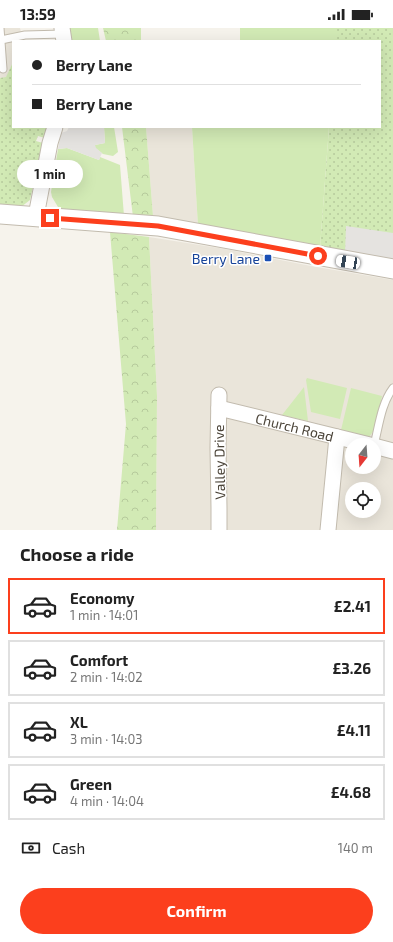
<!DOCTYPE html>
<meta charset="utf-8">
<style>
:root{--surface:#fff;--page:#f2f2f2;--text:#222;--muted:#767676;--line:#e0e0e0;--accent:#fc3f1d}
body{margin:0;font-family:"Exo 2",sans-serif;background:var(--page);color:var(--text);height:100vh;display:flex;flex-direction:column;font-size:15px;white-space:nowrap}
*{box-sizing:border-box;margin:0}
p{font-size:13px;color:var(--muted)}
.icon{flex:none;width:22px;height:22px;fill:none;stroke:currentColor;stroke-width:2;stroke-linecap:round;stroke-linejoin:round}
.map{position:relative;height:502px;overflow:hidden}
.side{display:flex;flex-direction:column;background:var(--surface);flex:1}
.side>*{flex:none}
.banner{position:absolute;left:12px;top:12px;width:369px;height:88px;border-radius:0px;box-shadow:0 4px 16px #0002;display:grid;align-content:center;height:88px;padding:0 20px;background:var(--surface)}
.needle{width:26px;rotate:197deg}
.fabs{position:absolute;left:345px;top:410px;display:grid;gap:8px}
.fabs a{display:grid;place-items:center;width:36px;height:36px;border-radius:50%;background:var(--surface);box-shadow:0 4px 16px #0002;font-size:20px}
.end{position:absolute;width:18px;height:18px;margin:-9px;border:5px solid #fc3f1d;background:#fff;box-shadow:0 0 0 2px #fff}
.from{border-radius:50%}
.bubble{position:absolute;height:28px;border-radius:14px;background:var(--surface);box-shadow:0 4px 16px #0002;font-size:13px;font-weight:700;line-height:28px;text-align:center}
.car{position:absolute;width:12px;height:24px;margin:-12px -6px;border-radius:5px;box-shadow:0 0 3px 1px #0007;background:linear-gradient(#fff 24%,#345 0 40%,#fff 0 76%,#345 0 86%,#fff 0)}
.banner b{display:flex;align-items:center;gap:14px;height:38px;font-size:15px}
.banner b+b{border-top:1px solid var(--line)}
.banner i{width:10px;height:10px;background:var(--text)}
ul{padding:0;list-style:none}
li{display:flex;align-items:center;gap:12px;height:56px;margin:0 8px 6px;padding:0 12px;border:2px solid var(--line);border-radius:0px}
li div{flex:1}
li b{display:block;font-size:15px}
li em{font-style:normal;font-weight:700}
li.on{border-color:var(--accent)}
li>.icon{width:36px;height:36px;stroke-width:1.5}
h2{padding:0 20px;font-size:18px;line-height:48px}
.pay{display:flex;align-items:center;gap:10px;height:44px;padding:0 20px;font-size:15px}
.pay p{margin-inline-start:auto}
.primary-button{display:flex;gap:8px;margin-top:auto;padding:8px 20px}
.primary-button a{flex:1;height:46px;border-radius:24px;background:var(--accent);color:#fff;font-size:16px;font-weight:700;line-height:46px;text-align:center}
.status{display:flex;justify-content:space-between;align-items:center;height:28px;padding:0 20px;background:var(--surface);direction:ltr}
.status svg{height:11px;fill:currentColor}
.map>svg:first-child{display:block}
.residential{fill:#eae5da;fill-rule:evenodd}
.grass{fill:#d2eab5}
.forest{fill:url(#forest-crowns)}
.park{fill:url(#park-dots)}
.parking{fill:#e5e3e0}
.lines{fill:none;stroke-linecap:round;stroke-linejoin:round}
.service-casing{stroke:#c2bbae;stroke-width:9}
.minor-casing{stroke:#c2bbae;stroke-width:17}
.tertiary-casing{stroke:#c2bbae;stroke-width:21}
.service{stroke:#fff;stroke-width:7}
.minor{stroke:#fff;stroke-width:15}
.tertiary{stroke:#fff;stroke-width:19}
.route{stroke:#fc3f1d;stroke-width:5}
.transit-dot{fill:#1a4fb4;stroke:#fff;stroke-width:1.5}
.labels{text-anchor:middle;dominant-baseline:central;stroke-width:3;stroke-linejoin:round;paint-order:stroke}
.transit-label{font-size:14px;fill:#164399;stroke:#fff;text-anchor:end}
.street-label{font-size:14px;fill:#4b4439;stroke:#fff}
</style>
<div class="status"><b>13:59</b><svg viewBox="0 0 49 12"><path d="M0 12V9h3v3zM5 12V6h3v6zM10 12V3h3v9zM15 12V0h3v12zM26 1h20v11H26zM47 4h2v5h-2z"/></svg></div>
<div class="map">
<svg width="393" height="502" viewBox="0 0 393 502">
<defs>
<pattern id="forest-crowns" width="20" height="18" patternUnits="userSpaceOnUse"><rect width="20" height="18" fill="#d2eab5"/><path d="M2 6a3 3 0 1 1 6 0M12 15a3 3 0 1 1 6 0" fill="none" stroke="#b6ca9c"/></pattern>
<pattern id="park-dots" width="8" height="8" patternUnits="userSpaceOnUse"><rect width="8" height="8" fill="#d2eab5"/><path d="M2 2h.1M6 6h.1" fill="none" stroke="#b6ca9c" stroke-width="1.8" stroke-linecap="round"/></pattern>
</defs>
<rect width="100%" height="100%" fill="#f6f3ec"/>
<path class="residential" d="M0,0H20L23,13H13V34L6,50H0Z
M146,99H192L198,198L153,188Z
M149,209L225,221L311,238L393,252V502H156L157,368ZM352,417H374V439H352ZM352,461H374V483H352Z"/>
<path class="grass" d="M68,0H98L100,13H70Z
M240,0H335V13H240Z
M104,99H114L118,124L113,128L103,126L95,120V117L105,115Z
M192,99H329L320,220L198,198Z
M67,120L99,132L100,129L120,137L124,188L63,182L58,179L52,169L51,164L58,121Z
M307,350L347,360L340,391L311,384L306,352Z
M304,359L308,393L282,387Z
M351,360L382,368L375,401L369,409L341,402Z"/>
<path class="forest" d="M103,0H141V13H106Z
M122,99H146L153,188L133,189Z
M110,204L149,209L157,368L156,502H117L126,396Z"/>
<path class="park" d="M335,0H393V232L320,220L329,99H380V13H335Z
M13,34V99H48L45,110L38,108L36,113L43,115L30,172L21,179L0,178V50L6,49Z"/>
<path class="parking" d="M69,99H104L105,115L95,117L96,120L102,125L99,132L67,120L58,121L61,105L67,103Z
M346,198L393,205V232L345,225Z"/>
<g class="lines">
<g class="service-casing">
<path id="service" d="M0,0L3,41
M1,12L25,7L63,6
M374,417C379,398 381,376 393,360"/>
</g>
<g class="minor-casing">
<g id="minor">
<path d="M62,0L64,13"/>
<path d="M36,188L50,115L55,99"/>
<path id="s1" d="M219,380L370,417"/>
<path d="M374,418L393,423"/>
<path d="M219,502V480L218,420L219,367"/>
<path d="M328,502L337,409"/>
</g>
</g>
<g class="tertiary-casing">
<path id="tertiary" d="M0,186L158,198L393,241"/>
</g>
<use href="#service" class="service"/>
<use href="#minor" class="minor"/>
<use href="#tertiary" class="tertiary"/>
</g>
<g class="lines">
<path class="route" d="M50,190L158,198L318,228"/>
</g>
<rect class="transit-dot" x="264" y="226" width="8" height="8" rx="2"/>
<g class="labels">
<g class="transit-label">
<text x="260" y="230">Berry Lane</text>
</g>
<g class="street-label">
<text stroke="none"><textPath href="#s1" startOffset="78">Church Road</textPath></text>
<text transform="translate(219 434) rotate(-91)">Valley Drive</text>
</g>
</g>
</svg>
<div class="fabs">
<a><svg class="needle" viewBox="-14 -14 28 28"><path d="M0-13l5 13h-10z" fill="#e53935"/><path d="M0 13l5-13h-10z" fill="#767676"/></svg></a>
<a><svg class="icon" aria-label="locate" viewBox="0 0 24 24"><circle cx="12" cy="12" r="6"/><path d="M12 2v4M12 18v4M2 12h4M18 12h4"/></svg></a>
</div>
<i class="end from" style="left:318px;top:228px"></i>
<i class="end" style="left:50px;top:190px"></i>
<div class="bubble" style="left:17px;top:132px;width:66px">1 min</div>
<i class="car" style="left:348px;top:234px;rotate:279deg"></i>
<div class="banner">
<b><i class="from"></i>Berry Lane</b>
<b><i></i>Berry Lane</b>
</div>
</div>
<section class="side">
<h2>Choose a ride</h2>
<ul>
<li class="on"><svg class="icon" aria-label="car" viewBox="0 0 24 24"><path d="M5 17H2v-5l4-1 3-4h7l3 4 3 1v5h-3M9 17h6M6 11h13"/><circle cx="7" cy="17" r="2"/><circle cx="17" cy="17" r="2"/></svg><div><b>Economy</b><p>1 min · 14:01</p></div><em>£2.41</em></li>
<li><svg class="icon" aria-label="car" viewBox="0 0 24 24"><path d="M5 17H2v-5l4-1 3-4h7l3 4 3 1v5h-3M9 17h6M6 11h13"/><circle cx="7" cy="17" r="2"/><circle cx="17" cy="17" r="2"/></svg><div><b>Comfort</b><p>2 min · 14:02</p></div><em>£3.26</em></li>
<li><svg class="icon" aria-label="car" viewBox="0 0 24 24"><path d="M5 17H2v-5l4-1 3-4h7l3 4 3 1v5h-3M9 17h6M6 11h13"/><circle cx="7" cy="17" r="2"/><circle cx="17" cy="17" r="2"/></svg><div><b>XL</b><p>3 min · 14:03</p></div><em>£4.11</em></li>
<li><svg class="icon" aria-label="car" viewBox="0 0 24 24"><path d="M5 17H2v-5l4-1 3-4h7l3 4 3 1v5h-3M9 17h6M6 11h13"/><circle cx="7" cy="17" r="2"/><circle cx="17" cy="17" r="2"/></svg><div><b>Green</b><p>4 min · 14:04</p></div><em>£4.68</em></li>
</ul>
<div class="pay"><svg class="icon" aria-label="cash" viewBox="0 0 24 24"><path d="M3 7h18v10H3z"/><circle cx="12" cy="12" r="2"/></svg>Cash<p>140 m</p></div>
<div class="primary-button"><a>Confirm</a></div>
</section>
